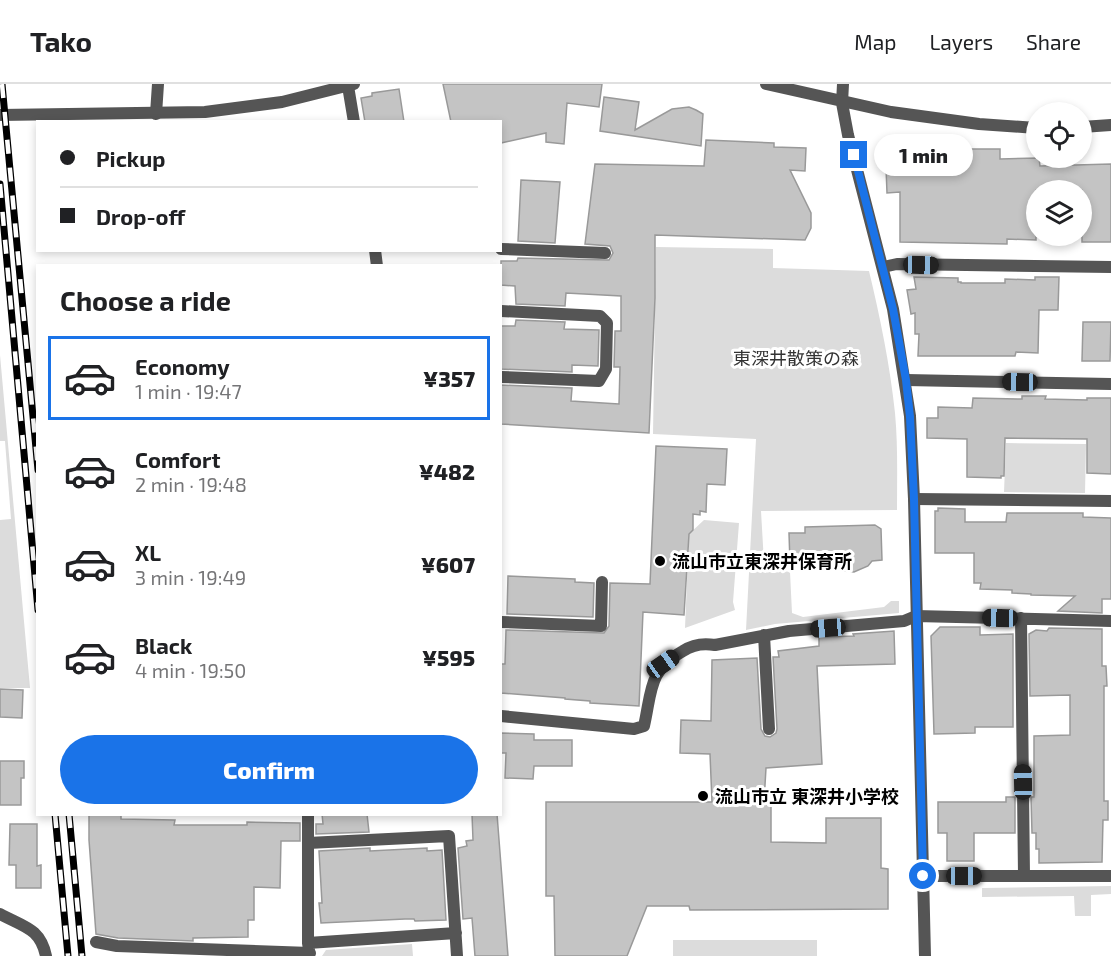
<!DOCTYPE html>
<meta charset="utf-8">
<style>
:root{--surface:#fff;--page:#f2f2f2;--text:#202124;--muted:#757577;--line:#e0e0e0;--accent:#1a73e8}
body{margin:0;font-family:"Exo 2","Noto Sans JP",sans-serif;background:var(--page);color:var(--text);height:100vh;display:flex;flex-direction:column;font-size:22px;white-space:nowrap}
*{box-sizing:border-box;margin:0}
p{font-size:20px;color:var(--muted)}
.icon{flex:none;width:33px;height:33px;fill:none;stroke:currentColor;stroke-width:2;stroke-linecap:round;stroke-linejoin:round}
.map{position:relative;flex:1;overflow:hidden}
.panel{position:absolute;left:36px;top:180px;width:466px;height:552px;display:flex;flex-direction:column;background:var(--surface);border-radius:0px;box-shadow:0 3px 9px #0003}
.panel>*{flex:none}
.top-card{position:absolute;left:36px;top:36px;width:466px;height:132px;border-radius:0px;box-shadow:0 3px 9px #0003;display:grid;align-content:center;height:132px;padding:0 24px;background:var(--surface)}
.fabs{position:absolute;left:1026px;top:18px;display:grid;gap:12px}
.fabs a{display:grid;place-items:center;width:66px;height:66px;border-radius:50%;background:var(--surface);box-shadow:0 3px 9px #0003;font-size:30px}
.end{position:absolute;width:27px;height:27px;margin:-14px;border:8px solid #1a73e8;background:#fff;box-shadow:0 0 0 3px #fff}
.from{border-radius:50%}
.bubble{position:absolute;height:42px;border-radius:21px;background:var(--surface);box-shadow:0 3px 9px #0003;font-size:20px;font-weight:800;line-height:42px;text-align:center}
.car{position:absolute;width:18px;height:36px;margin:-18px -9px;border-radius:8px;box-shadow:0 0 4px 2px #0007;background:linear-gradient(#222 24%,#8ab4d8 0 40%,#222 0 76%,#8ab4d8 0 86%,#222 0)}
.top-card b{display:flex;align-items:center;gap:21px;height:57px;font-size:22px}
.top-card b+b{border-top:2px solid var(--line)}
.top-card i{width:15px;height:15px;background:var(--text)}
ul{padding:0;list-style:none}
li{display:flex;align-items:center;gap:18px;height:84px;margin:0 12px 9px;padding:0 12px;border:3px solid transparent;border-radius:0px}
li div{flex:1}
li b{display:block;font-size:22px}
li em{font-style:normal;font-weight:800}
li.active{border-color:var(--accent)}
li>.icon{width:54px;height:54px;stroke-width:1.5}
h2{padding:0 24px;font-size:27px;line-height:72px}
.primary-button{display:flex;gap:12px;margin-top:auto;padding:12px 24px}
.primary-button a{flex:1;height:69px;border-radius:36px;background:var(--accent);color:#fff;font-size:24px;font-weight:800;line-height:69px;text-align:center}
header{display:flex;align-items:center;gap:36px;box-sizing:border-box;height:84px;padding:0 30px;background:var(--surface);border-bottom:2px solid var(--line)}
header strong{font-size:28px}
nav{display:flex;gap:33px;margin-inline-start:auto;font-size:21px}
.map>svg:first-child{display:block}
.green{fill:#dcdcdc}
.building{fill:#c4c4c4;stroke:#999;stroke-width:1.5}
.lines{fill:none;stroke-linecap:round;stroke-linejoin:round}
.minor{stroke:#555;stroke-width:12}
.tertiary{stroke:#555;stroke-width:12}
.rail-casing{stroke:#000;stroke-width:7}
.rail{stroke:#fff;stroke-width:4.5;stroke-dasharray:14;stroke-linecap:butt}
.route{stroke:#1a73e8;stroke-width:8}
.poi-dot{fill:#000;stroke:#fff;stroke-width:2}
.labels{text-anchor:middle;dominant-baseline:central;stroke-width:6;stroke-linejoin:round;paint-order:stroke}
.park-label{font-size:18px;fill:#333;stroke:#fff}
.poi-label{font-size:18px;font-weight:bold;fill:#000;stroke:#fff;text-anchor:start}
</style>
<header>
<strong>Tako</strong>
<nav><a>Map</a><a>Layers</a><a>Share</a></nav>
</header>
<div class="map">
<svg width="1111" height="872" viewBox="0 0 1111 872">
<rect width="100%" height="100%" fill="#fff"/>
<path class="green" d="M656,163L773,165V184L869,187C880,233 890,281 895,329C898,361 897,394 897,426L761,427L764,479C774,481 780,487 790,488L792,529L803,533L884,523L891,517H899V529L775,540L746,546L756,355L653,350Z
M0,271L30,604H0V436L11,435L5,357H0Z
M1006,359L1086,360L1085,409L1004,408Z
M704,436L739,439L733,518L735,526L685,544L689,450Z
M1111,802V810L1091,811V832H1075L1074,812L982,813V804Z
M673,856H817V872H673Z
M412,860L413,872H322L326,866Z"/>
<path class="building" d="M443,0H602L599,23L567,19L564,60L546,58V49L501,59V38H451Z
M399,5L404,38H365L361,14L372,12V9Z
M604,13L639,18L635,46L672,25L689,23L696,26L703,30L701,62L600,47Z
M706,56L774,59V63L806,64L805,87L790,86L811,129V144L805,156L655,151V214L649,349L501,340V301L572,304L571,317L619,320L620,283H614L615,247H621V212L566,209L565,222L516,220L515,202L501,201V177H517L518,174L609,176L613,169L610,162L585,160L595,80L704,82Z
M916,56L927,57V60H950V65H1000V75L1039,74L1040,82L1111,80V158H1082V106H1036V156L1007,155V160L900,158V108L887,109L885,57Z
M521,96L560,98L555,159L518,157Z
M914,193L958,194V198H961V199H1005V195L1035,196V193H1059L1058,226H1039L1038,269L1016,268L1015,272H918L919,250H915V229L911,230L907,206L916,205Z
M516,236L565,238L564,245L599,246L598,282L572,281V288L501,285V242H515Z
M1083,238H1111L1110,277H1082Z
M1022,312H1046L1045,315L1087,316V314H1111V390L1087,389V355L1005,354L1004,392H1001V394L967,393V355L927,354V334H938V323L972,324L973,314L1022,315Z
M656,362L727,365L725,401L707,400L706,428L700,427V431L693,430V446L689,450L684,531L643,528L639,622L590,619V617L565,615V614L501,609V580H505L506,546L604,549L609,542L610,499L650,500Z
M938,424L965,425V438H1006L1007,429H1083V433L1111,434V515H1102V529L1058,527L1075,512L1031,511V510L1012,509V506L980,505L981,499H974V469H935V427H938Z
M875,441L881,445L882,476L872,477L868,482L854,488L843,487L828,477L790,479L789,449H805V443Z
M508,492L575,495V498L594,499L593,533L507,530Z
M940,543H980V551L1013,550V643H975V649L934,650L931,552Z
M1049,544L1102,545V582H1106L1107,602H1104V717H1108V736H1103L1102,778L1039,779V765H1036V749H1032L1031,713H1034V652L1070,651V611L1030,612L1029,550L1036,546L1047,547Z
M894,547L895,580L817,582L822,680L766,684L764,718H771V758L826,759V734H881V784L888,785V825L690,826L689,822H647L627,872H555L554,812H546V718H712L710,670L680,669L681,636L711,637L712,576L757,574L761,645L765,652L770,653L776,649L777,645L773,573H779L778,567L819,562V553L854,552L853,550Z
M0,605L23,606L22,634L0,633Z
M501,649L534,650V656H572V682H534L533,695L505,694L506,669H501Z
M0,677H24V694H21V721H0Z
M1006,713H1015V749H974V777H947V749H938V718H1006Z
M89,730L121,731V735L175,736L174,741H247V738L300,739V757H281L280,804L254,803V836H248V853L193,854V857L118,854L96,850L89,756Z
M322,730H367L369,748L316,750V740H323Z
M472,730H497L508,872H475L472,834L463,835L458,764L467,762L466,757L473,756Z
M10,740H37V782L41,781V804H16V781H9Z
M370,764V767L427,764V767L442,766L446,836L415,837L414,835H405L321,839L319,819H322L319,767Z"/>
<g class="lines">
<path class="minor" d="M348,2L354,38
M842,19L843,0
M156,30L158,0
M501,165L605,169
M375,166L377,182
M883,183L897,180L1111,183
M501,227L600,232L607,239L606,285L599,297L501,293
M906,296L1111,300
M914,415L1111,417
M1021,534L1024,791
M501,538L601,542L602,498
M764,551L769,645
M501,632L634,645L644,642C652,607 648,586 683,567C692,561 704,559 715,561L789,547L904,537L916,532L1111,537
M308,730V859L309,865
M308,759L449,752L457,872
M923,792H1111
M0,830C24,843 40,844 46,872
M96,858L117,862L310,869
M308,859L456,849"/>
<path class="tertiary" d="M766,0L891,28L979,40L1036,44
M842,19L848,51L893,225L910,332L914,415L925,872
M0,31L205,28L282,18L354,0
M1082,43L1111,41"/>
<g class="rail-casing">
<path id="rail" d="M2,0L38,386
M0,100L38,526
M55,730L68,872
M69,730L82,872"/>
</g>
<use href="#rail" class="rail"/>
</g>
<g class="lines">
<path class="route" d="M854,71L893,225L906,296L910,333L914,415L923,792"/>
</g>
<g class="poi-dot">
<circle cx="660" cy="477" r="6"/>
<circle cx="703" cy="712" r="6"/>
</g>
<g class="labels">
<g class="park-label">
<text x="796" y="274">東深井散策の森</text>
</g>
<g class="poi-label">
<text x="672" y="477">流山市立東深井保育所</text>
<text x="715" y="712">流山市立 東深井小学校</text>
</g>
</g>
</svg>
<div class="fabs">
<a><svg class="icon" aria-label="locate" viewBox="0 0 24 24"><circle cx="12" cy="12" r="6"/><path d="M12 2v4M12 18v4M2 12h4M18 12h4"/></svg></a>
<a><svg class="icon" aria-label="layers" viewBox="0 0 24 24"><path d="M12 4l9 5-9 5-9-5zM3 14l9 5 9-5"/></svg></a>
</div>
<i class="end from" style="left:923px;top:792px"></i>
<i class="end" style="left:854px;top:71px"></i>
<div class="bubble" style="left:874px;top:50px;width:99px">1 min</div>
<i class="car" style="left:921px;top:181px;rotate:91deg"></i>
<i class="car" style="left:1020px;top:298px;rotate:271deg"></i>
<i class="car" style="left:1000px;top:534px;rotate:271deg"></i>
<i class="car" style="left:828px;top:544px;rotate:265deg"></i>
<i class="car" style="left:663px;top:580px;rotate:55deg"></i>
<i class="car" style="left:1023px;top:698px;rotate:359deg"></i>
<i class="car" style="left:964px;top:792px;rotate:90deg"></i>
<div class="top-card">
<b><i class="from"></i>Pickup</b>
<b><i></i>Drop-off</b>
</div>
<section class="panel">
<h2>Choose a ride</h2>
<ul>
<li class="active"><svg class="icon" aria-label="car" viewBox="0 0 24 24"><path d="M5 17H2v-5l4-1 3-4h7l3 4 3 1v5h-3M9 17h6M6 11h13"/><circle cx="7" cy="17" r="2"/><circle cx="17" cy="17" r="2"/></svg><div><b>Economy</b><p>1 min · 19:47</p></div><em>¥357</em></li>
<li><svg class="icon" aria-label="car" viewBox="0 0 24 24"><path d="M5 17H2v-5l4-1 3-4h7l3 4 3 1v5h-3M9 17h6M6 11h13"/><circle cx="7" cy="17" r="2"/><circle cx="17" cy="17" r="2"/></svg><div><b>Comfort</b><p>2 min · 19:48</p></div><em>¥482</em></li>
<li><svg class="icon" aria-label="car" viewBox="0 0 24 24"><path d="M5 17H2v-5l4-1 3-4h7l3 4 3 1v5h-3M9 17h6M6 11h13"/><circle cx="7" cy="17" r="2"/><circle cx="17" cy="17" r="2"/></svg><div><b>XL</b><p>3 min · 19:49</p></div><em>¥607</em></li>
<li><svg class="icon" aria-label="car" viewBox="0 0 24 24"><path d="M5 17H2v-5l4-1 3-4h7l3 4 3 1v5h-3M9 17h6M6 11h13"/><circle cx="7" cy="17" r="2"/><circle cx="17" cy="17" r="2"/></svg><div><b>Black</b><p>4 min · 19:50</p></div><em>¥595</em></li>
</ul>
<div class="primary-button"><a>Confirm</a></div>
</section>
</div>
